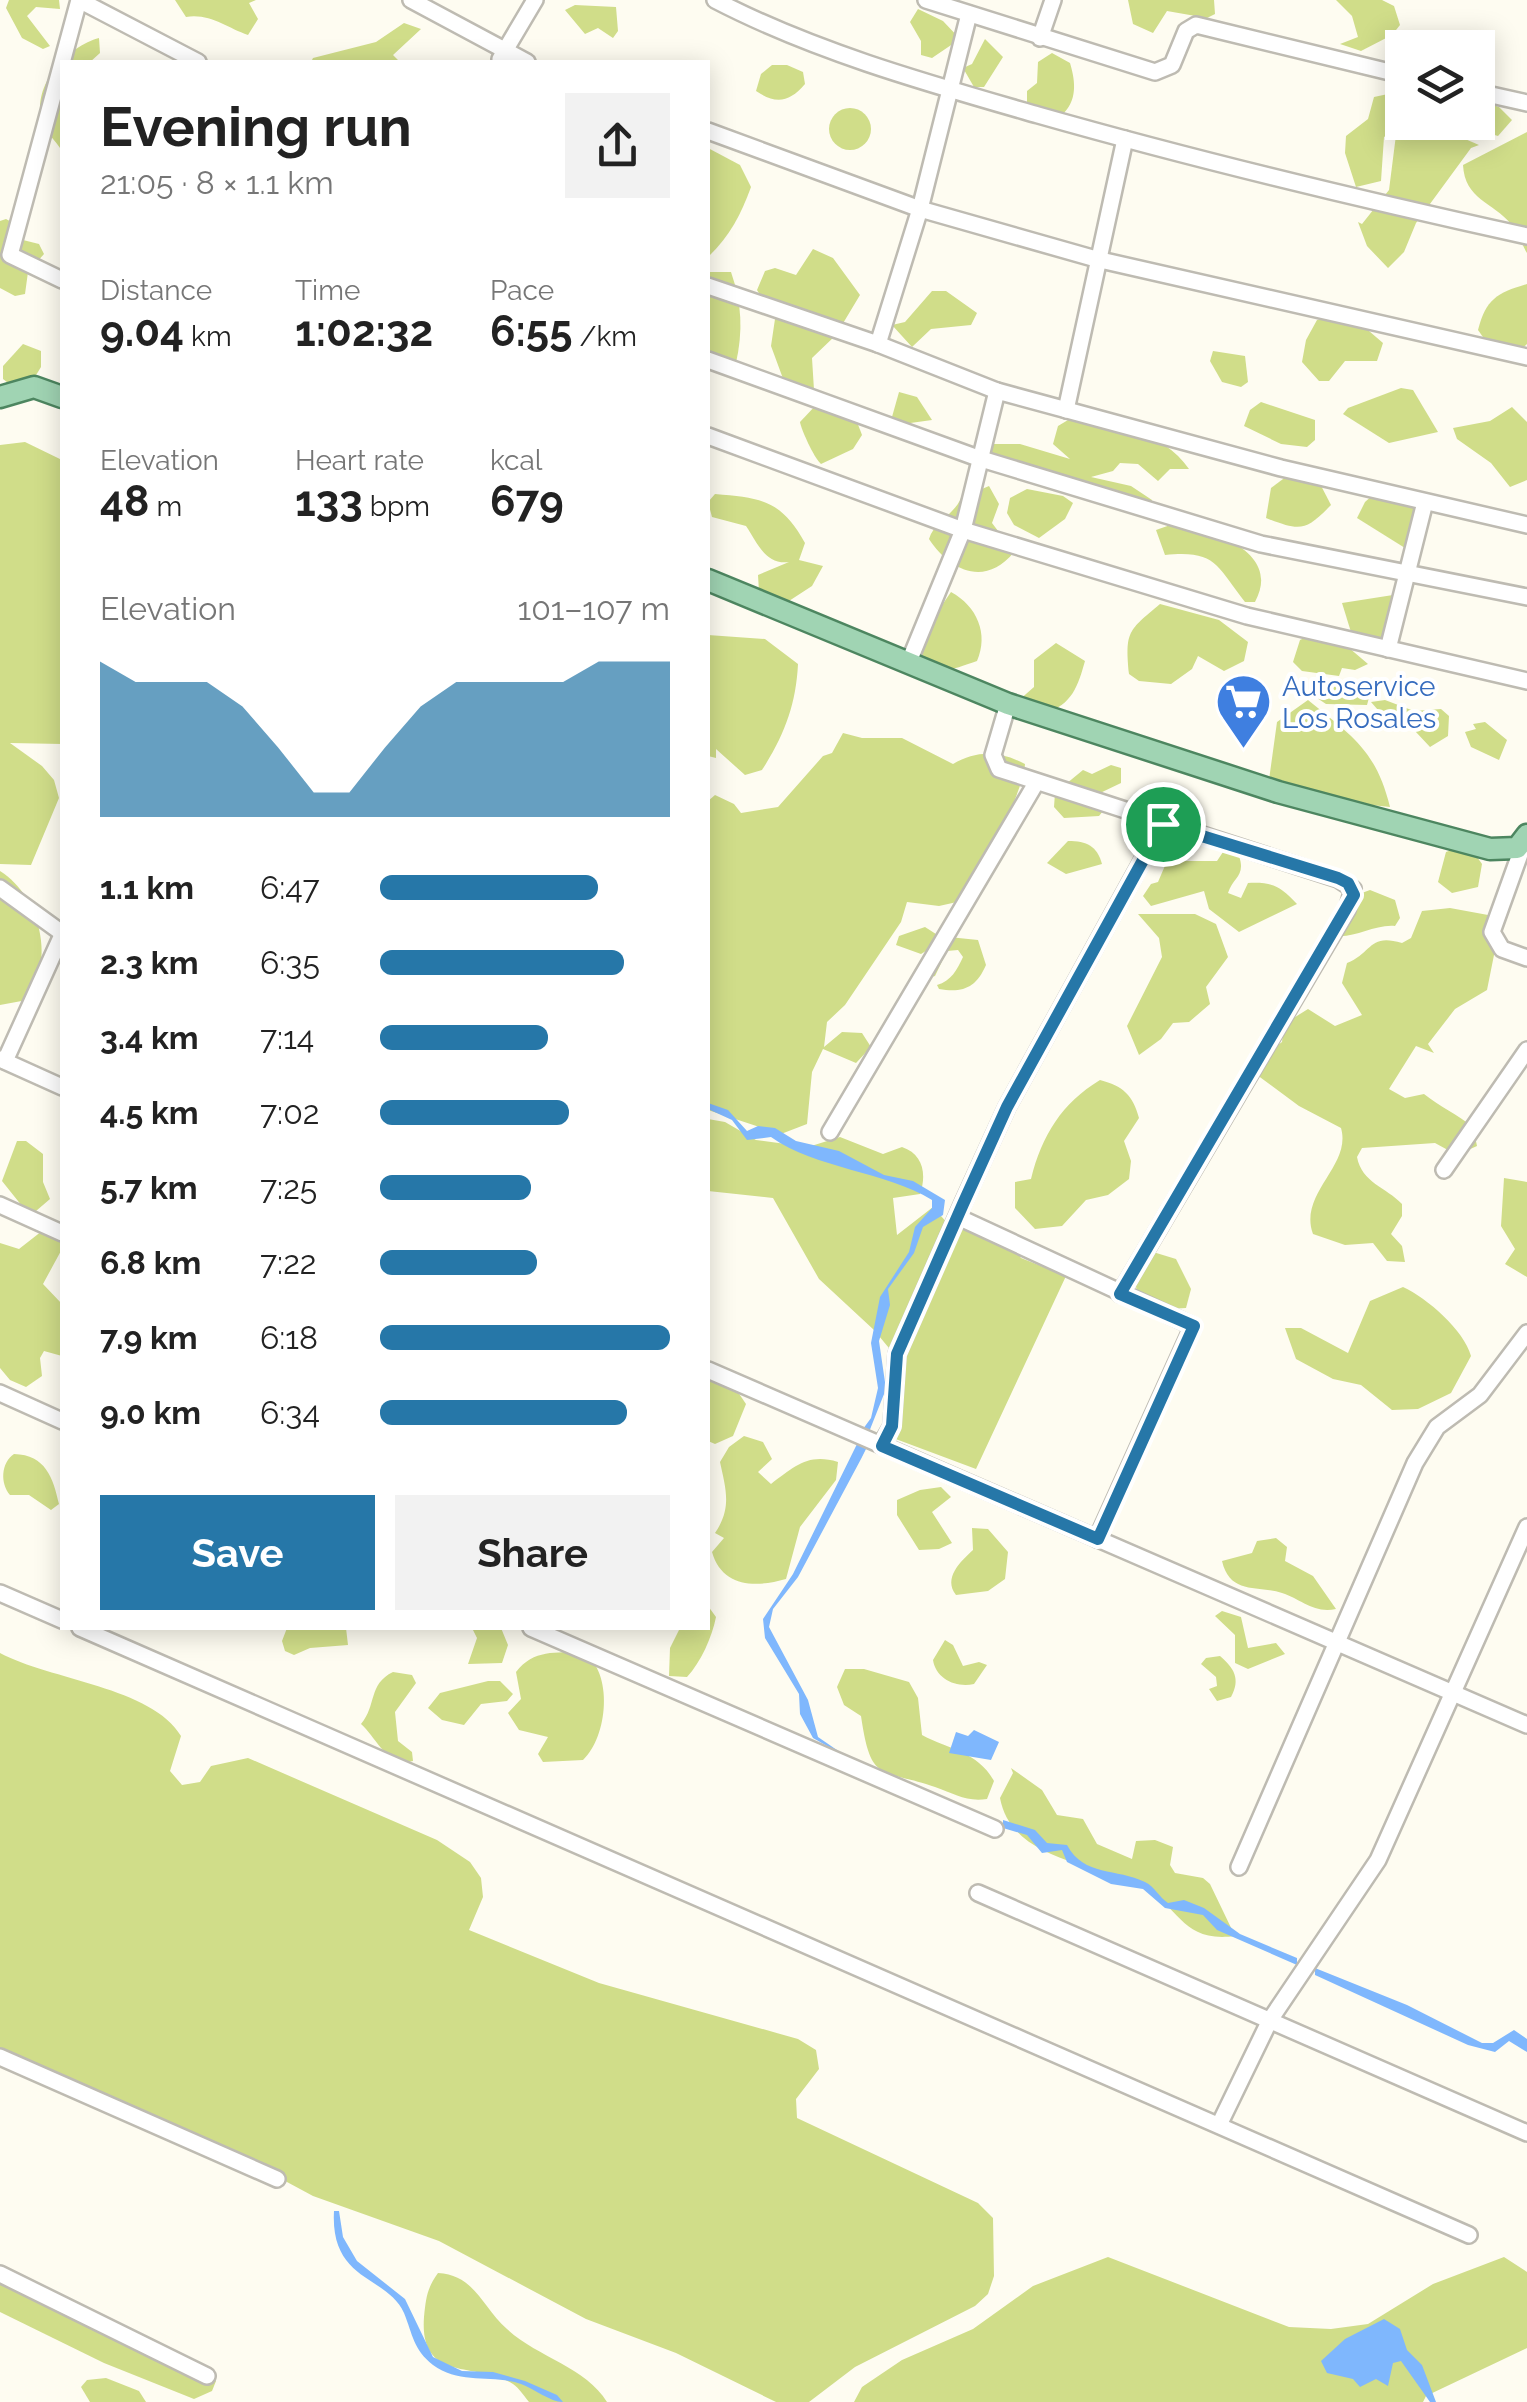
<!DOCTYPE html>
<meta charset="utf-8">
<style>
:root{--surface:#fff;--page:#f2f2f2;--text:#222;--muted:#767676;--accent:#2677a8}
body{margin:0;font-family:Raleway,sans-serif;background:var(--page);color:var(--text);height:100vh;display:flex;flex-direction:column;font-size:38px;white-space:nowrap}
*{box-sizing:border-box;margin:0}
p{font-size:32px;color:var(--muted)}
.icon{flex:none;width:55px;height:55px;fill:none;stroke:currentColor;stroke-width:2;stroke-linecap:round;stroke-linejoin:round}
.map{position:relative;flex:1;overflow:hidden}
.sheet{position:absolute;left:60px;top:60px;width:650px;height:1570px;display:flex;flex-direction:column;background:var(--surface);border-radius:0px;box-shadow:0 5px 25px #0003}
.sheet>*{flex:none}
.fabs{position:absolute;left:1385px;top:30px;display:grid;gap:20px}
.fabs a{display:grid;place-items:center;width:110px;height:110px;border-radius:0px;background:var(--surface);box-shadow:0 5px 25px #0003;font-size:50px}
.pin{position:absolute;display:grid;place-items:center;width:85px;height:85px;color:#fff;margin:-42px;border:5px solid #fff;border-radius:50%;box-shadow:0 2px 10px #0007}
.round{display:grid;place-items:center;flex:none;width:105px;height:105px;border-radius:0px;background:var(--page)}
.overview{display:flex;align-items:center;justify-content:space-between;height:170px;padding:0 40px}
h1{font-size:55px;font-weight:700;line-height:75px}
.stats{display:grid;grid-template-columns:repeat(3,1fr);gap:15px;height:170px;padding:10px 40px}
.stats div{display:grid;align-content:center}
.stats b{font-size:42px;font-weight:700}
.stats small{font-size:28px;font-weight:400}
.stats p{font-size:28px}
.chart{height:280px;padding:20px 40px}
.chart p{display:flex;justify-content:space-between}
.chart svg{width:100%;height:180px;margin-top:10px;fill:var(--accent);opacity:.7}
.action{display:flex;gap:20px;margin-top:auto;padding:20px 40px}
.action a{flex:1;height:115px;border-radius:0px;background:var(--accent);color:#fff;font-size:40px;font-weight:700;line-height:115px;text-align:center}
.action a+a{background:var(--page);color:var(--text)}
ul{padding:0 40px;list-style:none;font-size:32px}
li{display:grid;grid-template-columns:160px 120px 1fr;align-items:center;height:75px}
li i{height:25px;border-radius:12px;background:var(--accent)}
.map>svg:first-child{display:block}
.green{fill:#d0dd89}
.water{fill:#7fb7fd}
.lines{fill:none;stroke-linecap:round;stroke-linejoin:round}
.minor-casing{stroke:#bebbb2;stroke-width:20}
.major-casing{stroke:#4d8660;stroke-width:25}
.minor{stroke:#fff;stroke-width:15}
.major{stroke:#a0d4b3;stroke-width:20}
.route-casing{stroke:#fff;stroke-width:20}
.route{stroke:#2677a8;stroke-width:12}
.labels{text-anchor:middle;stroke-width:8;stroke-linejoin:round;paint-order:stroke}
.shop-label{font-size:28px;fill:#366cbe;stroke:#fff;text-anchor:start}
</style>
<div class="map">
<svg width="1527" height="2402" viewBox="0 0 1527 2402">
<rect width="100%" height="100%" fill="#fefcf1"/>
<!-- green -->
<g class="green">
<path d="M9,0H59L60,9L36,7L27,16L50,46L43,49L22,38L6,8Z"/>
<path d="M175,0H256L249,3L258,19L248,35C227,28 210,13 186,17Z"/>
<path d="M1128,0H1214L1215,14L1207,18L1167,11L1153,33L1133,24Z"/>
<path d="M1336,0H1382L1394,6L1400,25L1392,35L1361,51L1340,44L1358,37L1352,16Z"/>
<path d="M575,5L616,7L618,31L613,38L598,28L585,34L565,10Z"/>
<path d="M918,9L943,21L960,39L932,58L921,55V41L910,22Z"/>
<path d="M404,23L421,29L393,55L400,62H311L313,58L376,42Z"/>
<path d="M99,38L100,53L90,62H62V151C55,139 44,132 41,117C34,82 69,46 99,38Z"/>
<path d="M985,39L1003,57L984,87H974L963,68L972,64Z"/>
<path d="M1052,53L1070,63C1076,83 1077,101 1062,115L1027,105V91L1037,83L1038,62Z"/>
<path d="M772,65H787L803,72L805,84C789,103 775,104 756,91L761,74Z"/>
<path d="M1402,91L1405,123L1384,137L1381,181L1356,187L1345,153L1346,136L1368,119L1374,97Z"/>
<path d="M1478,100L1499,107L1512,120L1498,136L1454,123L1478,122Z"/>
<circle cx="850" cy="129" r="21"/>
<path d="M1416,128L1449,132L1479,145L1471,148L1416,223L1404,252L1388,268L1367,246L1358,222L1362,224L1389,190L1396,135Z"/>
<path d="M1527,132V253C1522,245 1519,233 1512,225C1492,201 1465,200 1463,165Z"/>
<path d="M708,148L740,165L751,187C741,215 729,237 708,257Z"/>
<path d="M6,219L17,225L3,243L23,240L39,244L44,254L28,272L25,294L15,296L0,288V221Z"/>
<path d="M813,249L833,258L860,295L836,335L812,358L814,390L804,400L785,384L771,346L775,319L757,290L765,271L775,268L796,275Z"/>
<path d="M708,272H731C742,304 743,331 736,363L708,368Z"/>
<path d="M1527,284V344L1519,351L1490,347L1478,330C1486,299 1497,293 1527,284Z"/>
<path d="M932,291H946L977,313L971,325L931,329L912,347L892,325L905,322Z"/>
<path d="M1341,314L1355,319L1383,343L1377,361H1345L1329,381H1319L1302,362L1306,340L1317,320Z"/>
<path d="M23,344L41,351V367L33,380L12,386L3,379V366Z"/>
<path d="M1213,351L1245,356L1248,382L1241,387L1222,382L1210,361Z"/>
<path d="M1401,388L1413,390L1438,432L1389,443L1343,414L1348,408Z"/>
<path d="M899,392L917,397L932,420L896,425L892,417Z"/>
<path d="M1261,402L1315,420V440L1307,447L1281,444L1244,426L1250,410Z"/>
<path d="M817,404L854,414L862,435L853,449L821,464C814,458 801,429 800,422Z"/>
<path d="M1512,407L1527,422V480L1510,487L1491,463L1457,439L1453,428L1490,421Z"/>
<path d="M1068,420C1111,422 1163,431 1189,469H1170L1158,481L1138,464L1120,463L1113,471L1091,477L1131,486L1152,500L1149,510C1092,496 1028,493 987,450L993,444H1020L1070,459L1053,444L1058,426Z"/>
<path d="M25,442L62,460V744L10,743L42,766L54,780L59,798L31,865L0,864V445Z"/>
<path d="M1299,467L1316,476L1331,505C1305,532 1300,531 1266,518L1271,488Z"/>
<path d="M989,486L999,504L992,523L1014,552C985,588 949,570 929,539C934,522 954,515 961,498Z"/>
<path d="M1383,486L1398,489L1420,515L1425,533L1405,548L1357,518L1365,502Z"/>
<path d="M1027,489L1063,496L1073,503L1065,519L1039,538L1014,525L1007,513L1010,498Z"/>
<path d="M715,494C762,498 781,500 805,543L799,560L823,566L812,586L772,612L759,592L758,575L789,562C765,565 757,542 746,526L712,517L708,502Z"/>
<path d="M1176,523C1214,531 1282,552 1255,602H1245C1216,565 1216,550 1165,555L1156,530Z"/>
<path d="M951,592C977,606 989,634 977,661C950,670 937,678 917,654L927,627Z"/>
<path d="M1393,595L1404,616L1389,638L1379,643L1351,632L1342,603Z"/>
<path d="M1160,604L1219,620L1248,642L1244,661L1224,671L1198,656L1192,669L1171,684L1139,681L1129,674C1125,631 1128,631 1160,604Z"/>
<path d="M708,635L765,639L798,664C796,705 784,736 762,770L745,775L716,749V758L708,756Z"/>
<path d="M1308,636L1348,647L1368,664L1355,670L1342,668L1339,676L1302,671L1293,662L1300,640Z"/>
<path d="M1056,643L1085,661C1078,686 1072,705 1045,713L1018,701L1034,687V660Z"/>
<path d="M1349,683L1370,694L1367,705L1326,704L1317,698L1326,684Z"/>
<path d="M1308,700C1352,736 1376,750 1390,807L1324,800L1269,780L1277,722Z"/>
<path d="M1385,700L1414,711L1441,709L1449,716L1448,736L1430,747L1401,716L1378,710L1371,702Z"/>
<path d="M1485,722L1507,740L1499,760L1471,747L1465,732L1476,729L1473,724Z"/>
<path d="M843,733L862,738H902L953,764C977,750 1000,751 1025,764C1023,796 978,876 957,902L939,906L907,902L901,922L845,1005L827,1022L824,1047L842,1032L862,1033L871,1047L856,1063L823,1049L812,1072L807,1124L781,1134L708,1110V801L715,795L734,804L741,813L778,807L823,756L832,753Z"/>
<path d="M1111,765L1121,768V783L1098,794L1103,811L1099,816L1064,818L1054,807L1055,793L1083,770L1092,774Z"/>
<path d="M1068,841C1087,841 1097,846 1102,864L1066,874L1047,863Z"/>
<path d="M1468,844L1482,864L1478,887L1452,893L1438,882L1446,852Z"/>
<path d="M1225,849L1239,856C1246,876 1233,877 1228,893L1241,898L1248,883C1273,882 1280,886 1297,904L1239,932L1209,909L1204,891L1151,906L1143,896L1151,884L1158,882L1167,861H1217Z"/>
<path d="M0,871C41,897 55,961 27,1000L0,1005Z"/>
<path d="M1370,890L1395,900L1400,918L1395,926C1373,924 1351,941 1331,935L1351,897Z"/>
<path d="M1450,908L1488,915L1500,925L1487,990L1455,1009L1428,1044L1434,1053L1416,1046L1389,1089L1405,1098L1424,1094C1440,1107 1457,1114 1473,1127L1477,1146L1457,1155L1435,1143L1362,1148L1357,1157C1362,1183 1386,1187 1402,1204V1216L1391,1234L1402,1246L1405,1262L1387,1261L1373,1243L1345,1245L1313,1234C1298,1193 1352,1166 1341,1128L1299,1106L1253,1072L1262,1057L1282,1042L1284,1024L1308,1009L1335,1026L1362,1015L1342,983L1347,963C1373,953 1368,933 1402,943L1411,938L1422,911Z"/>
<path d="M1138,914H1195L1216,924L1228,957L1206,987L1210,1004L1189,1022L1173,1023L1161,1039L1139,1055L1127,1026L1162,957L1159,938Z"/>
<path d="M925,927L939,936L978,940L986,965C976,988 963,993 939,989L937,985C951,981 957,970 963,957L958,950L947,951L935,976L928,978L934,946L921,954L896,945L899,936Z"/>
<path d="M1100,1080C1123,1086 1133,1095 1139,1118L1124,1141L1131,1161L1129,1179L1108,1195L1086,1200L1062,1226L1035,1229L1015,1208V1182L1031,1179C1042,1135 1062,1103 1100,1080Z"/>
<path d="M708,1119L725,1122L756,1140L808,1147L840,1137L883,1154L902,1147C923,1154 927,1174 920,1194L893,1198L897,1235L933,1207L949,1225L947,1241L925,1269L934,1271L969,1217L1012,1244L1021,1258L1066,1276L976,1469L893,1438L901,1418L903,1365L874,1330L819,1279L773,1198L708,1191Z"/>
<path d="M17,1141H26L43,1154V1182L50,1199L36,1211H26L2,1181Z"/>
<path d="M1504,1178L1527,1182V1277L1505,1264L1515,1249L1501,1226Z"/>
<path d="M42,1231L62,1232V1249L43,1284L62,1304V1356L44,1351L40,1358L42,1376L26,1387L10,1380L0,1368V1243L19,1249Z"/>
<path d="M1153,1252L1176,1259L1191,1289L1186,1308L1168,1309L1137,1293L1134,1273Z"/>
<path d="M1403,1287C1427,1298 1464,1330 1471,1356L1451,1393L1418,1409L1392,1410L1361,1385L1333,1379L1296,1359L1285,1328H1301L1348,1353L1370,1301Z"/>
<path d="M708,1359L725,1373L746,1404L733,1436L715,1444L708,1441Z"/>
<path d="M744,1436L763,1442L772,1459L758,1472L771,1484C795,1466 808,1453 838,1462L836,1480L800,1527L786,1579C755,1588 722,1587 712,1552L724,1538L715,1533C732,1508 726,1490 720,1462L729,1447Z"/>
<path d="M14,1454C46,1455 53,1478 59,1504L51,1510L29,1495H10C0,1483 1,1463 14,1454Z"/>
<path d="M941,1487L951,1497L932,1512L952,1543L939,1549L919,1550L897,1515V1500L920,1490Z"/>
<path d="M972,1528L988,1529L1008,1552L1005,1579L988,1591L956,1595C943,1578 960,1562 973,1550Z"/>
<path d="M1276,1538L1287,1547L1285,1561L1313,1576L1336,1609C1314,1614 1301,1599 1282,1593C1257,1585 1230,1595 1222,1561L1252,1553L1257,1541Z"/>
<path d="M708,1606L716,1617C712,1637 701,1662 687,1677L669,1676L670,1648L680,1628H708Z"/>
<path d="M1222,1611L1241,1617L1248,1648L1276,1643L1285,1654L1248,1669L1235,1663V1635L1215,1616Z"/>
<path d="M287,1628H346L348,1645L310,1648L294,1655L285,1651L282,1641Z"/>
<path d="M472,1628H501L508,1645L502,1663L468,1664L477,1638Z"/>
<path d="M945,1640L953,1645L963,1666L979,1662L987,1665L974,1684C956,1688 936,1679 933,1660Z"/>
<path d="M583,1652C614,1672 608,1737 583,1760L543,1762L538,1754L548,1737L519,1730L508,1713L521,1699L516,1672C534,1649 555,1653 583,1652Z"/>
<path d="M0,1653C50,1680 152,1687 181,1736L170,1771L182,1785L200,1782L211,1766L248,1758L437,1840L470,1862L481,1878L483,1897L469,1930L599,1983L798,2039L816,2050L819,2069L796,2099L797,2118L978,2203L993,2218L994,2276L988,2294L975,2306L855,2367L809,2402H776L676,2353L586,2319L439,2241L313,2196L196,2133L115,2098L80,2092L0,2054Z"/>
<path d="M1220,1656C1234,1668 1241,1679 1231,1697L1217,1701L1209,1689L1217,1686L1216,1677L1201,1664L1206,1658Z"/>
<path d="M845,1669H864L909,1682L918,1698L922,1735C950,1750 978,1752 994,1781L987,1799C966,1802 955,1794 935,1787C880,1768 871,1784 861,1716L844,1705L837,1687Z"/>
<path d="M393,1672L412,1675L416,1683L395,1712L398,1741L412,1752L413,1761C387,1768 377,1738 361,1724C377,1705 368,1684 393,1672Z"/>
<path d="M488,1681H500L513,1694L507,1701L481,1704L464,1725L442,1720L428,1708L440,1693Z"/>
<path d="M1011,1768L1042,1790L1057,1815L1083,1819L1097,1844L1132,1859L1136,1841L1155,1840L1173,1847L1170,1865L1175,1873L1203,1878L1210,1884L1235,1936C1182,1943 1181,1908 1144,1888C1096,1862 1012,1862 1000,1798L1013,1773Z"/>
<path d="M1108,2257L1289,2327L1331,2329L1368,2324L1433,2284L1504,2257L1527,2272V2348L1426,2396L1423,2402H854L862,2387L902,2360L973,2329L1033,2286Z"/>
<path d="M438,2273C475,2275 482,2307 507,2329C537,2357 586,2367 607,2402H529C525,2397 519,2388 513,2384C477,2361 419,2384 424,2317C426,2298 427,2288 438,2273Z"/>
<path d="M0,2276L200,2369L216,2381L212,2391L194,2399L104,2363L0,2312Z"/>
<path d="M106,2378L139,2391L146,2402H90L81,2387L87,2380Z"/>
</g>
<!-- water -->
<g class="water">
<path d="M708,1103L728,1110L747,1131L758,1126L775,1128L796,1141L839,1151L884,1175L913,1181L945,1200L943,1215L923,1227L914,1253L888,1289L890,1305L879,1341L886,1389L869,1432L863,1429L871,1418L878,1388L871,1343L880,1297L909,1252L915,1227L932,1208V1200C885,1171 816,1169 771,1137L747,1140L732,1120L708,1109Z"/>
<path d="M857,1444L866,1449L861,1459L798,1577L773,1609L769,1627L808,1700L818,1737L850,1759L813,1738L800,1714L799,1694L765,1638L763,1619L793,1574Z"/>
<path d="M974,1730L999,1742L991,1760L949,1753L956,1732L968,1736Z"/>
<path d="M1003,1820L1035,1830L1047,1843L1067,1845C1084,1877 1117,1868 1145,1882C1155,1887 1159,1897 1168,1903L1184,1900L1204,1908L1240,1934L1297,1958V1965L1217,1930L1203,1915L1165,1908L1143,1889L1111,1884L1067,1862L1062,1850L1042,1853L1027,1835L1003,1828Z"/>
<path d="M1315,1968L1407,2005L1482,2043H1493L1514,2030L1527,2039V2052L1509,2041L1495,2052L1468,2045L1315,1975Z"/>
<path d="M334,2211H339L343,2237L357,2261L405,2299L433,2357L462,2371L493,2372L525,2381L557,2395L563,2402C550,2402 535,2389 521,2384C492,2374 460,2385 433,2365C413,2349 413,2335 404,2313C387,2275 330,2282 334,2211Z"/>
<path d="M1384,2319L1400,2329L1407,2350L1422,2365L1436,2402H1430L1401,2361L1393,2363L1388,2386L1376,2379L1360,2387L1353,2379L1327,2373L1321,2361L1345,2339Z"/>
</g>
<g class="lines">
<defs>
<g id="minor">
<path d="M79,0L198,62"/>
<path d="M411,0L527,62"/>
<path d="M715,0C815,52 930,84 1038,115C1200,161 1363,200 1527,236"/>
<path d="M926,0L1155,72L1172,65L1186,31L1196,25L1402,75"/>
<path d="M1040,38L1053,0"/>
<path d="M500,59L535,0"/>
<path d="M1478,92L1527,103"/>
<path d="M708,131L920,209L1096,259L1527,357"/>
<path d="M62,280L10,255L79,0"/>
<path d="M708,286L878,344L997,391L1281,468L1527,525"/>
<path d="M878,344L920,209L969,14"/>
<path d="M708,360L978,458L1261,544L1527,597"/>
<path d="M1066,410L1125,139"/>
<path d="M708,436L963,530L1247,616L1527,681"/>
<path d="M1388,649L1425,502"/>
<path d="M908,664L963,530L997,391"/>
<path d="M1008,704L993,755L999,769L1338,879L1353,889L1347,910L1120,1294"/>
<path d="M1524,843L1492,932L1502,949L1527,958"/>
<path d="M0,888L62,933"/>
<path d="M0,1059L62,1087"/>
<path d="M5,1061L62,935"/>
<path d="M830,1132L1036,783"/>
<path d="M1444,1170L1527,1050"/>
<path d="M0,1205L62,1233"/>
<path d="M958,1217L1193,1326L1097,1539"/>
<path d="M708,1370L1527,1725"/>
<path d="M0,1393L62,1421"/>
<path d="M881,1445L892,1426L897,1354L963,1203L1007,1107L1163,823"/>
<path d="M0,1593L62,1620"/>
<path d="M80,1628L1469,2235"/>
<path d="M531,1628L995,1829"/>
<path d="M1239,1867L1415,1463L1437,1427L1480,1395L1527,1333"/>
<path d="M978,1893L1527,2133"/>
<path d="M0,2057L277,2179"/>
<path d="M1220,2123L1270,2020L1378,1860L1527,1527"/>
<path d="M0,2274L207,2376"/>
</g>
<g id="major">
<path d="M0,397L34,387L62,397"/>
<path d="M708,580L1008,704L1278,792L1490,849L1517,848L1527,835"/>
</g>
</defs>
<!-- minor casing -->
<use href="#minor" class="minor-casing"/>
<!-- major casing -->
<use href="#major" class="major-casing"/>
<!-- minor -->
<use href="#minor" class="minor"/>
<!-- major -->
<use href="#major" class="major"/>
</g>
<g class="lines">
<defs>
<path id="route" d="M1163,824L1338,878L1348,883L1354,895L1120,1294L1194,1326L1098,1539L882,1446L892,1426L897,1354L963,1204L1007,1107Z"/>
</defs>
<!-- route casing -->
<use href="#route" class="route-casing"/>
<!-- route -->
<use href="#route" class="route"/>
</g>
<!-- icons -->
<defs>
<symbol id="supermarket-pin" viewBox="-11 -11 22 30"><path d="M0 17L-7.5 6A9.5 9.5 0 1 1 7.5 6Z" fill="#3f7fe0" stroke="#fff"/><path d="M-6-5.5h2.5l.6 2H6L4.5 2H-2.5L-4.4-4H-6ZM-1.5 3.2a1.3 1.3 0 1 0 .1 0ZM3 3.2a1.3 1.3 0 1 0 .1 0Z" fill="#fff"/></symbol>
</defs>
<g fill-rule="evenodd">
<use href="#supermarket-pin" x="1212" y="670" width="63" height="86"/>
</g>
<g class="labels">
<!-- shop labels -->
<g class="shop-label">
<text x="1282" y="696">Autoservice<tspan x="1282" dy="32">Los Rosales</tspan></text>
</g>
</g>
</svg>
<div class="fabs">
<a><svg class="icon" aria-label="layers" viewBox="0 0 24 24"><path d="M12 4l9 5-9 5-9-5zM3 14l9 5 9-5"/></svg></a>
</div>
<div class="pin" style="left:1163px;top:824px;background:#1e9e55"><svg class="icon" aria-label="arrive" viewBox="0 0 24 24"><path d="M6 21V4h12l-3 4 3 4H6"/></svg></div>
<section class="sheet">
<div class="overview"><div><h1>Evening run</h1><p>21:05 · 8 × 1.1 km</p></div><a class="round"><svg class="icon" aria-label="share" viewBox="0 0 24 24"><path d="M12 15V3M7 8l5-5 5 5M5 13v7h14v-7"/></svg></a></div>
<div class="stats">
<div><p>Distance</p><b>9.04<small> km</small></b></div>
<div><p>Time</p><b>1:02:32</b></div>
<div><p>Pace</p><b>6:55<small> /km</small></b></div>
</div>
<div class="stats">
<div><p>Elevation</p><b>48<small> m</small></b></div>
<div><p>Heart rate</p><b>133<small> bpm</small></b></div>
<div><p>kcal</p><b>679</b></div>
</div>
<div class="chart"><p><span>Elevation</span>101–107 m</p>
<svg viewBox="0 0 160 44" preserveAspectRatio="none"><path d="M0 44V6L10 11L20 11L30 11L40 17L50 27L60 38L70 38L80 27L90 17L100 11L110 11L120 11L130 11L140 6L150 6L160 6V44z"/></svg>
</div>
<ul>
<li><b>1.1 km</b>6:47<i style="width:75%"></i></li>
<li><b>2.3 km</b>6:35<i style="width:84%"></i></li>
<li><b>3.4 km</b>7:14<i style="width:58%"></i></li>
<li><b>4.5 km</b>7:02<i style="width:65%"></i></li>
<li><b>5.7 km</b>7:25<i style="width:52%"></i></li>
<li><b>6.8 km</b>7:22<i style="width:54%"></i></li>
<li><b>7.9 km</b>6:18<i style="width:100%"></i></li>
<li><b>9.0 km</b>6:34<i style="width:85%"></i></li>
</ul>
<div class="action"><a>Save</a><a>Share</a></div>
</section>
</div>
